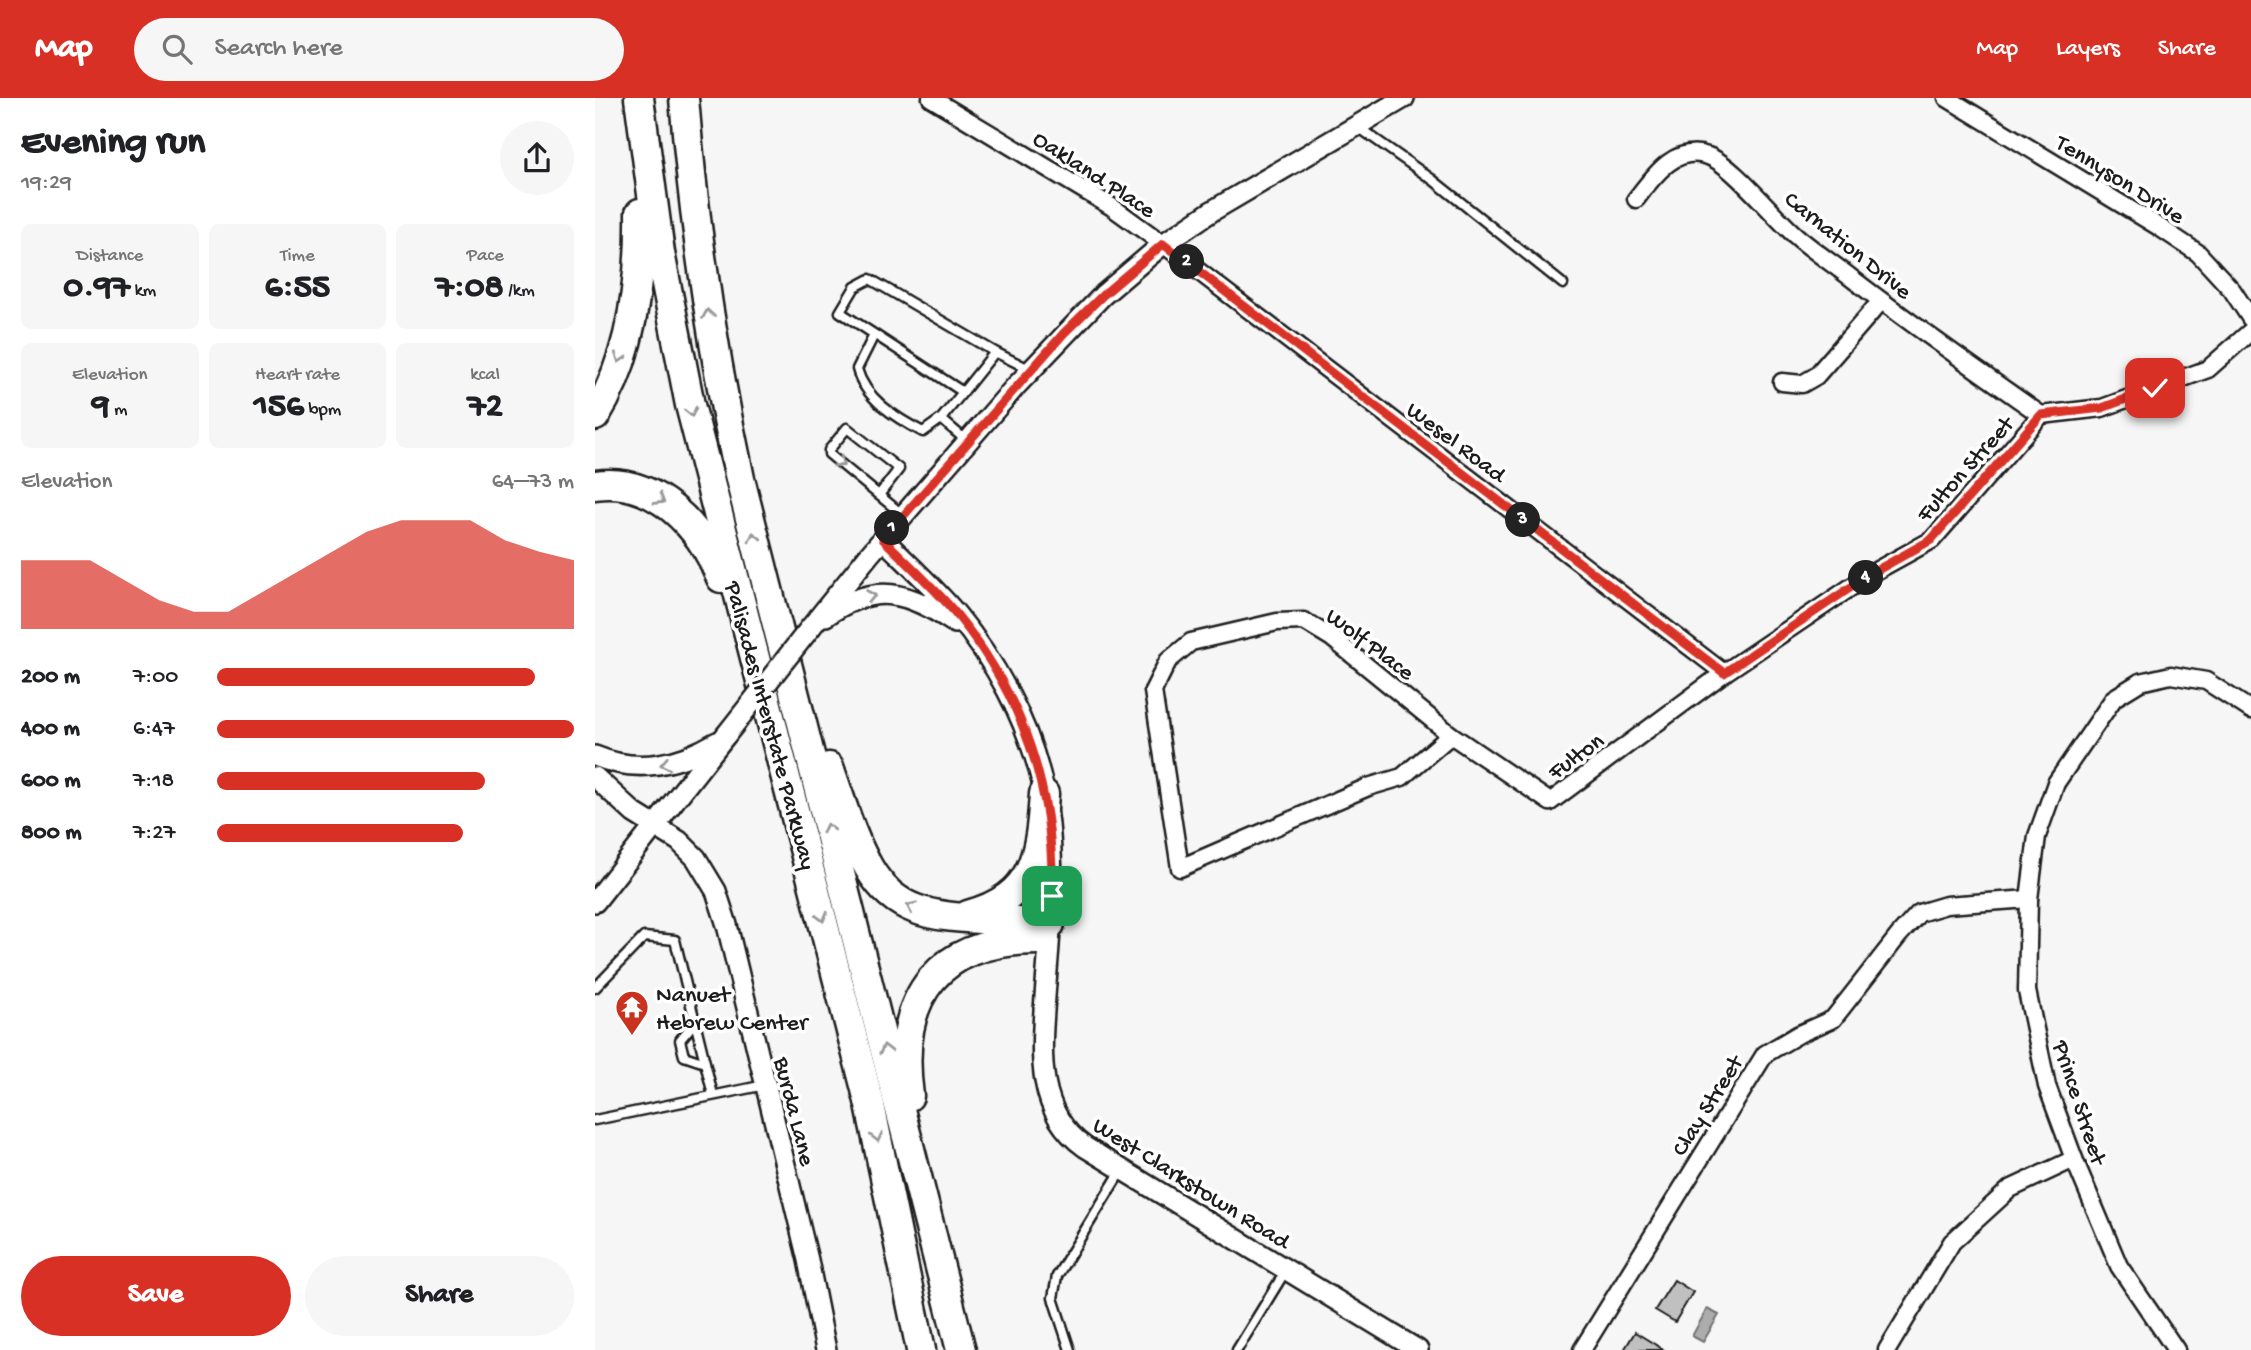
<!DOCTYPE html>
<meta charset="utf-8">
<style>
:root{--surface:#fff;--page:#f6f6f6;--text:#202124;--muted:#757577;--accent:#d93025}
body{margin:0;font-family:"Gochi Hand",sans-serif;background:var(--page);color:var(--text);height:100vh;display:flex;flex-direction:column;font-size:26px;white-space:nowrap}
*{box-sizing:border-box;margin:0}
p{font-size:23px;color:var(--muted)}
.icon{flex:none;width:38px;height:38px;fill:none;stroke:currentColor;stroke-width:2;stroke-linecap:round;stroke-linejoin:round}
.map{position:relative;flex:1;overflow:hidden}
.panel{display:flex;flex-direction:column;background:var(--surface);width:595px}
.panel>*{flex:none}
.pin{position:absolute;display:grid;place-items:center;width:60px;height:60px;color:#fff;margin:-30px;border-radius:14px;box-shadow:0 4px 10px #0006}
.km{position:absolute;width:35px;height:35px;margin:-18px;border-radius:50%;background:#222;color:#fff;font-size:19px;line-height:35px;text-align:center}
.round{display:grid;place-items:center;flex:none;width:74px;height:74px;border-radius:37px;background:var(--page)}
.headline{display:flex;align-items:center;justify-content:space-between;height:119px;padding:0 21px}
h1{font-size:38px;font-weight:800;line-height:52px}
.metrics{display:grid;grid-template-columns:repeat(3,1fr);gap:10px;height:119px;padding:7px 21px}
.metrics div{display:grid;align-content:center;border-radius:10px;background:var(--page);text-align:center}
.metrics b{font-size:35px;font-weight:800}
.metrics small{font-size:19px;font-weight:400}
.metrics p{font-size:19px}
.chart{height:196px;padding:14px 21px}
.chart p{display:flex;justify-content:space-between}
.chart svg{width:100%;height:126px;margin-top:7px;fill:var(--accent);opacity:.7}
.button{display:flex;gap:14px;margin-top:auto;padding:14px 21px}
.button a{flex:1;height:80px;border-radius:42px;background:var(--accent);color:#fff;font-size:28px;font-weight:800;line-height:80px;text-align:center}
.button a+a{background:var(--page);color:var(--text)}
ul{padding:0 21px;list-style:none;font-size:23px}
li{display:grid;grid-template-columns:112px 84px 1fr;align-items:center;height:52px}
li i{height:18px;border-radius:9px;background:var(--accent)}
header{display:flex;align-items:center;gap:42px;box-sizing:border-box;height:98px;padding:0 35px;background:var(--accent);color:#fff}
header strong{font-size:33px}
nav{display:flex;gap:38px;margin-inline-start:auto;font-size:24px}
.search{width:490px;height:63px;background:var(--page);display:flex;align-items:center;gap:18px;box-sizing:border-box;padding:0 24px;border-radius:38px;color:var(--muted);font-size:26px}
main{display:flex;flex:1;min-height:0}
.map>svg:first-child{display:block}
.water{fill:#acacac;stroke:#727272;stroke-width:2}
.building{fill:#c0c0c0;stroke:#1c1c1c;stroke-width:2}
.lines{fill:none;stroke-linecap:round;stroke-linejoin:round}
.service-casing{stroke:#1c1c1c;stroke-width:13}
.minor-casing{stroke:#1c1c1c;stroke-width:21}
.tertiary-casing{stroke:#1c1c1c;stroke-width:24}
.motorway-casing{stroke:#1c1c1c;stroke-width:33}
.service{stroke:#fff;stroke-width:8}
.minor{stroke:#fff;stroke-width:16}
.tertiary{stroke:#fff;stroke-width:19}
.motorway{stroke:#fff;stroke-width:28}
.tertiary-bridge-casing{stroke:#1c1c1c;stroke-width:24;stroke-linecap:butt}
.tertiary-bridge{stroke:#fff;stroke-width:19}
.oneway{stroke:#999}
.route-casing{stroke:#fff;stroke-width:14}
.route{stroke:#d93025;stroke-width:9}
.labels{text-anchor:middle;stroke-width:7;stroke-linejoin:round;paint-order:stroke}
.street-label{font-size:24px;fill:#1c1c1c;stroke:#fff}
.poi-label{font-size:24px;fill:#1c1c1c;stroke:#fff;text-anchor:start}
</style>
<header>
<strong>Map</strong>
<div class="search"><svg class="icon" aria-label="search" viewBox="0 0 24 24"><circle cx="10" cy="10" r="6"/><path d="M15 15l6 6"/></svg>Search here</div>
<nav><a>Map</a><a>Layers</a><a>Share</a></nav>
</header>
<main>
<section class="panel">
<div class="headline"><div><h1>Evening run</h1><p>19:29</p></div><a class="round"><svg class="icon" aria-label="share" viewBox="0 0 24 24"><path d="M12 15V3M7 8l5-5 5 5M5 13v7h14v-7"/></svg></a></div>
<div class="metrics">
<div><p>Distance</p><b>0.97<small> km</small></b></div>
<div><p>Time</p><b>6:55</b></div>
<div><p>Pace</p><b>7:08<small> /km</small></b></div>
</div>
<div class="metrics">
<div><p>Elevation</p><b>9<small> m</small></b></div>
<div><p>Heart rate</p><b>156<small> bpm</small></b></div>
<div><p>kcal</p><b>72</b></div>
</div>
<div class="chart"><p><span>Elevation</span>64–73 m</p>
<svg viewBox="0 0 160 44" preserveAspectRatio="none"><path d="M0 44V20L10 20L20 20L30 27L40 34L50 38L60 38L70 31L80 24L90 17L100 10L110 6L120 6L130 6L140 13L150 17L160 20V44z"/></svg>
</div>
<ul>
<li><b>200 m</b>7:00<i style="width:89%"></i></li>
<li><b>400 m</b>6:47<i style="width:100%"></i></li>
<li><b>600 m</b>7:18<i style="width:75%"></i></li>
<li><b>800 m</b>7:27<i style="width:69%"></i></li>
</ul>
<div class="button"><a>Save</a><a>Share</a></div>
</section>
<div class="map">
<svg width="1656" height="1252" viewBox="0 0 1656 1252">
<rect width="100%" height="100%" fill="#f6f6f6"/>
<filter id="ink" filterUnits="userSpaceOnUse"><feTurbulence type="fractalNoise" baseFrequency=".0143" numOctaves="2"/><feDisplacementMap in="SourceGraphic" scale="14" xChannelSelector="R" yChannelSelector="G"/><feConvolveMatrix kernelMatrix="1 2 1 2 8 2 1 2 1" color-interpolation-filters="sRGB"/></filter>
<g filter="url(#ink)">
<!-- water -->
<path class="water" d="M1112,1211L1124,1217L1108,1244L1097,1238Z"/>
<!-- building -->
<g class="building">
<path d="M1079,1182L1098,1194L1080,1224L1060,1212Z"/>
<path d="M1040,1234L1069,1252H1029Z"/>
</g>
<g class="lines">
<defs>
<g id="service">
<path d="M763,29L838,82L968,186"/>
<path d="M279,237L262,271C270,301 301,320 328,334L346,321L368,294"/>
<path d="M400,254L368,294L245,214L260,189L275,181L400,254L436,272"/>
<path d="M346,321L373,344"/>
<path d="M284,397L304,371L252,330L234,352V356L308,417"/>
<path d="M0,890L49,839L80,842L118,997"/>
<path d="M100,924L85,942L89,958L110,965"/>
<path d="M0,1022L170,987"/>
<path d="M475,1252L458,1200L462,1178L526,1073"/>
<path d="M642,1252L691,1172"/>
</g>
<g id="minor">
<path d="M336,0L517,109L568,146L1129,575"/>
<path d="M1352,0L1564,129L1603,155L1637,192L1656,221"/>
<path d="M1041,101C1058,79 1080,46 1113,58C1137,66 1178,118 1200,137C1217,152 1237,165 1255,179C1317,227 1382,272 1446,317"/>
<path d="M1187,284L1207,286L1221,278L1286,203"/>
<path d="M709,523L737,540L856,637L807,679L773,689L585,770L558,593L573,563L596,544L682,524Z"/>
<path d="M856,637L955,704L1129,575L1277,475L1337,442L1446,317L1507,310L1613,271L1656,233"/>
<path d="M987,1252L1170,956L1204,936L1238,921L1304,837L1324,815L1351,807L1434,801"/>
<path d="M1292,1252L1357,1144L1415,1091L1479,1061"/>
<path d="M1581,1252L1524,1168L1479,1061L1452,988L1432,893L1434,801L1442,738L1461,685L1519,600L1545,584L1576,577L1611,583L1656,612"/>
</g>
<g id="tertiary">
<path d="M288,441C313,466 340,490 362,517C400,563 430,619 445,676C457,721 458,768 456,814C455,842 452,870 450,899C446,953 440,1014 490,1049L823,1252"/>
<path d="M231,518C281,483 313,494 360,525"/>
<path d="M216,529L274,457L420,289L508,197L568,146L617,113L809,0"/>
<path d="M0,658C43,676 83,667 122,644"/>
<path d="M0,679L39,715L84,743L101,760L121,793L132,827L213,1162L231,1252"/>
<path d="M0,804L131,637"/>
</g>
<g id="motorway">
<path d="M44,0L65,155L95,307L275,1007L326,1252"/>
<path d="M89,0C99,128 118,255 145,381L366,1252"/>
<path d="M0,318C37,259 46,184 45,115"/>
<path d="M0,387C60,378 106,429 126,480"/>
<path d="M234,669C246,702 256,739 274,770C300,815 337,818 385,821C409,823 432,825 455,826"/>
<path d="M373,817C440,799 445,757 449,696"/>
<path d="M314,998C300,895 345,840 449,842"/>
</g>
</defs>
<!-- service casing -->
<use href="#service" class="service-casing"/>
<!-- minor casing -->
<use href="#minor" class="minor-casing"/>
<!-- tertiary casing -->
<use href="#tertiary" class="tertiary-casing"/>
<!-- motorway casing -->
<use href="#motorway" class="motorway-casing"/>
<!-- service -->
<use href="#service" class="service"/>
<!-- minor -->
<use href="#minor" class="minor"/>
<!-- tertiary -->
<use href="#tertiary" class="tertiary"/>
<!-- motorway -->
<use href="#motorway" class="motorway"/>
<defs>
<path id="tertiary-bridge" d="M131,637L216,529"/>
</defs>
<!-- tertiary-bridge casing -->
<use href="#tertiary-bridge" class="tertiary-bridge-casing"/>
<!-- tertiary-bridge -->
<use href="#tertiary-bridge" class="tertiary-bridge"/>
</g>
<!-- one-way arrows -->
<defs><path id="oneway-chevron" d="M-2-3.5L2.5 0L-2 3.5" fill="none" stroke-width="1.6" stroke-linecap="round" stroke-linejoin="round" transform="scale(1.75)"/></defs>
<g class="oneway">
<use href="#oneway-chevron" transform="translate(113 216) rotate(-99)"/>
<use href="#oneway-chevron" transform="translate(25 260) rotate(108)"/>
<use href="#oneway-chevron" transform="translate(96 314) rotate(77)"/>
<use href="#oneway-chevron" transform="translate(245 365) rotate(39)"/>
<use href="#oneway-chevron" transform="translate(65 402) rotate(31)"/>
<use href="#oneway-chevron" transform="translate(159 439) rotate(-104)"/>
<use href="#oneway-chevron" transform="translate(276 498) rotate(-9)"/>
<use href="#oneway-chevron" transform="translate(70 666) rotate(169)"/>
<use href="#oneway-chevron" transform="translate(233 730) rotate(-104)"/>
<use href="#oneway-chevron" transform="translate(316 809) rotate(-155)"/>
<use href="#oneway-chevron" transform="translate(227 819) rotate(75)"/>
<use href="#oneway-chevron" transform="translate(290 951) rotate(-104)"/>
<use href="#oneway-chevron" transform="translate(282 1039) rotate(77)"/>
</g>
</g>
<g class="lines" filter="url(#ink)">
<defs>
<path id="route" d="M457,798C460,694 428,598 362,517C340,490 313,466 288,441L469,235L508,197L568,146L1129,575L1277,475L1336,442L1446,317L1507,310L1560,290"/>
</defs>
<!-- route casing -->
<use href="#route" class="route-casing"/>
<!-- route -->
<use href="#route" class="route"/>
</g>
<!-- icons -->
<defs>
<symbol id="temple-pin" viewBox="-11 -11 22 30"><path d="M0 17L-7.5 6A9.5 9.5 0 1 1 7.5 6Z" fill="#c8321e" stroke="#fff"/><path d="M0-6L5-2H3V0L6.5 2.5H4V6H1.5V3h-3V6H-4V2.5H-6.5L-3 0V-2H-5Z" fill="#fff"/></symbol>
</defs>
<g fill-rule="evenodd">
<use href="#temple-pin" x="18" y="890" width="38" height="52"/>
</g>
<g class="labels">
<!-- street labels -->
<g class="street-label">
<text transform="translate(500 75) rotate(33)" y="8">Oakland Place</text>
<text transform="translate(1526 80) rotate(32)" y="8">Tennyson Drive</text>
<text transform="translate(1254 146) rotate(39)" y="8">Carnation Drive</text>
<text transform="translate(862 343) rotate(37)" y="8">Wesel Road</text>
<text transform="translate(1369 370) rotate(-48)" y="8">Fulton Street</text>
<text transform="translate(776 545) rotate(37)" y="8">Wolf Place</text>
<text transform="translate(177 627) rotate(75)" y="8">Palisades Interstate Parkway</text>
<text transform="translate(980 657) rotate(-36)" y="8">Fulton</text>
<text transform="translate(1486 1004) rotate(72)" y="8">Prince Street</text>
<text transform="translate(1111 1007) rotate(-58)" y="8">Clay Street</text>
<text transform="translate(201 1013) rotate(76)" y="8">Burda Lane</text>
<text transform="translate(597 1084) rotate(32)" y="8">West Clarkstown Road</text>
</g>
<!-- poi labels -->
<g class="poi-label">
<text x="61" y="903">Nanuet<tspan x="61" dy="28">Hebrew Center</tspan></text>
</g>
</g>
</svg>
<div class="pin" style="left:457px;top:798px;background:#1e9e55"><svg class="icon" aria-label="arrive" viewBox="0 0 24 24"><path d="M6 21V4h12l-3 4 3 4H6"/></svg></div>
<div class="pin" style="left:1560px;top:290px;background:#d93025"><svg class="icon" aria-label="check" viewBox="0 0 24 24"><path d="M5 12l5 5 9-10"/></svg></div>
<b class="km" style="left:297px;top:430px">1</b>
<b class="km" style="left:592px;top:164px">2</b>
<b class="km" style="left:928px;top:422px">3</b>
<b class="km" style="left:1271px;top:480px">4</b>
</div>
</main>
